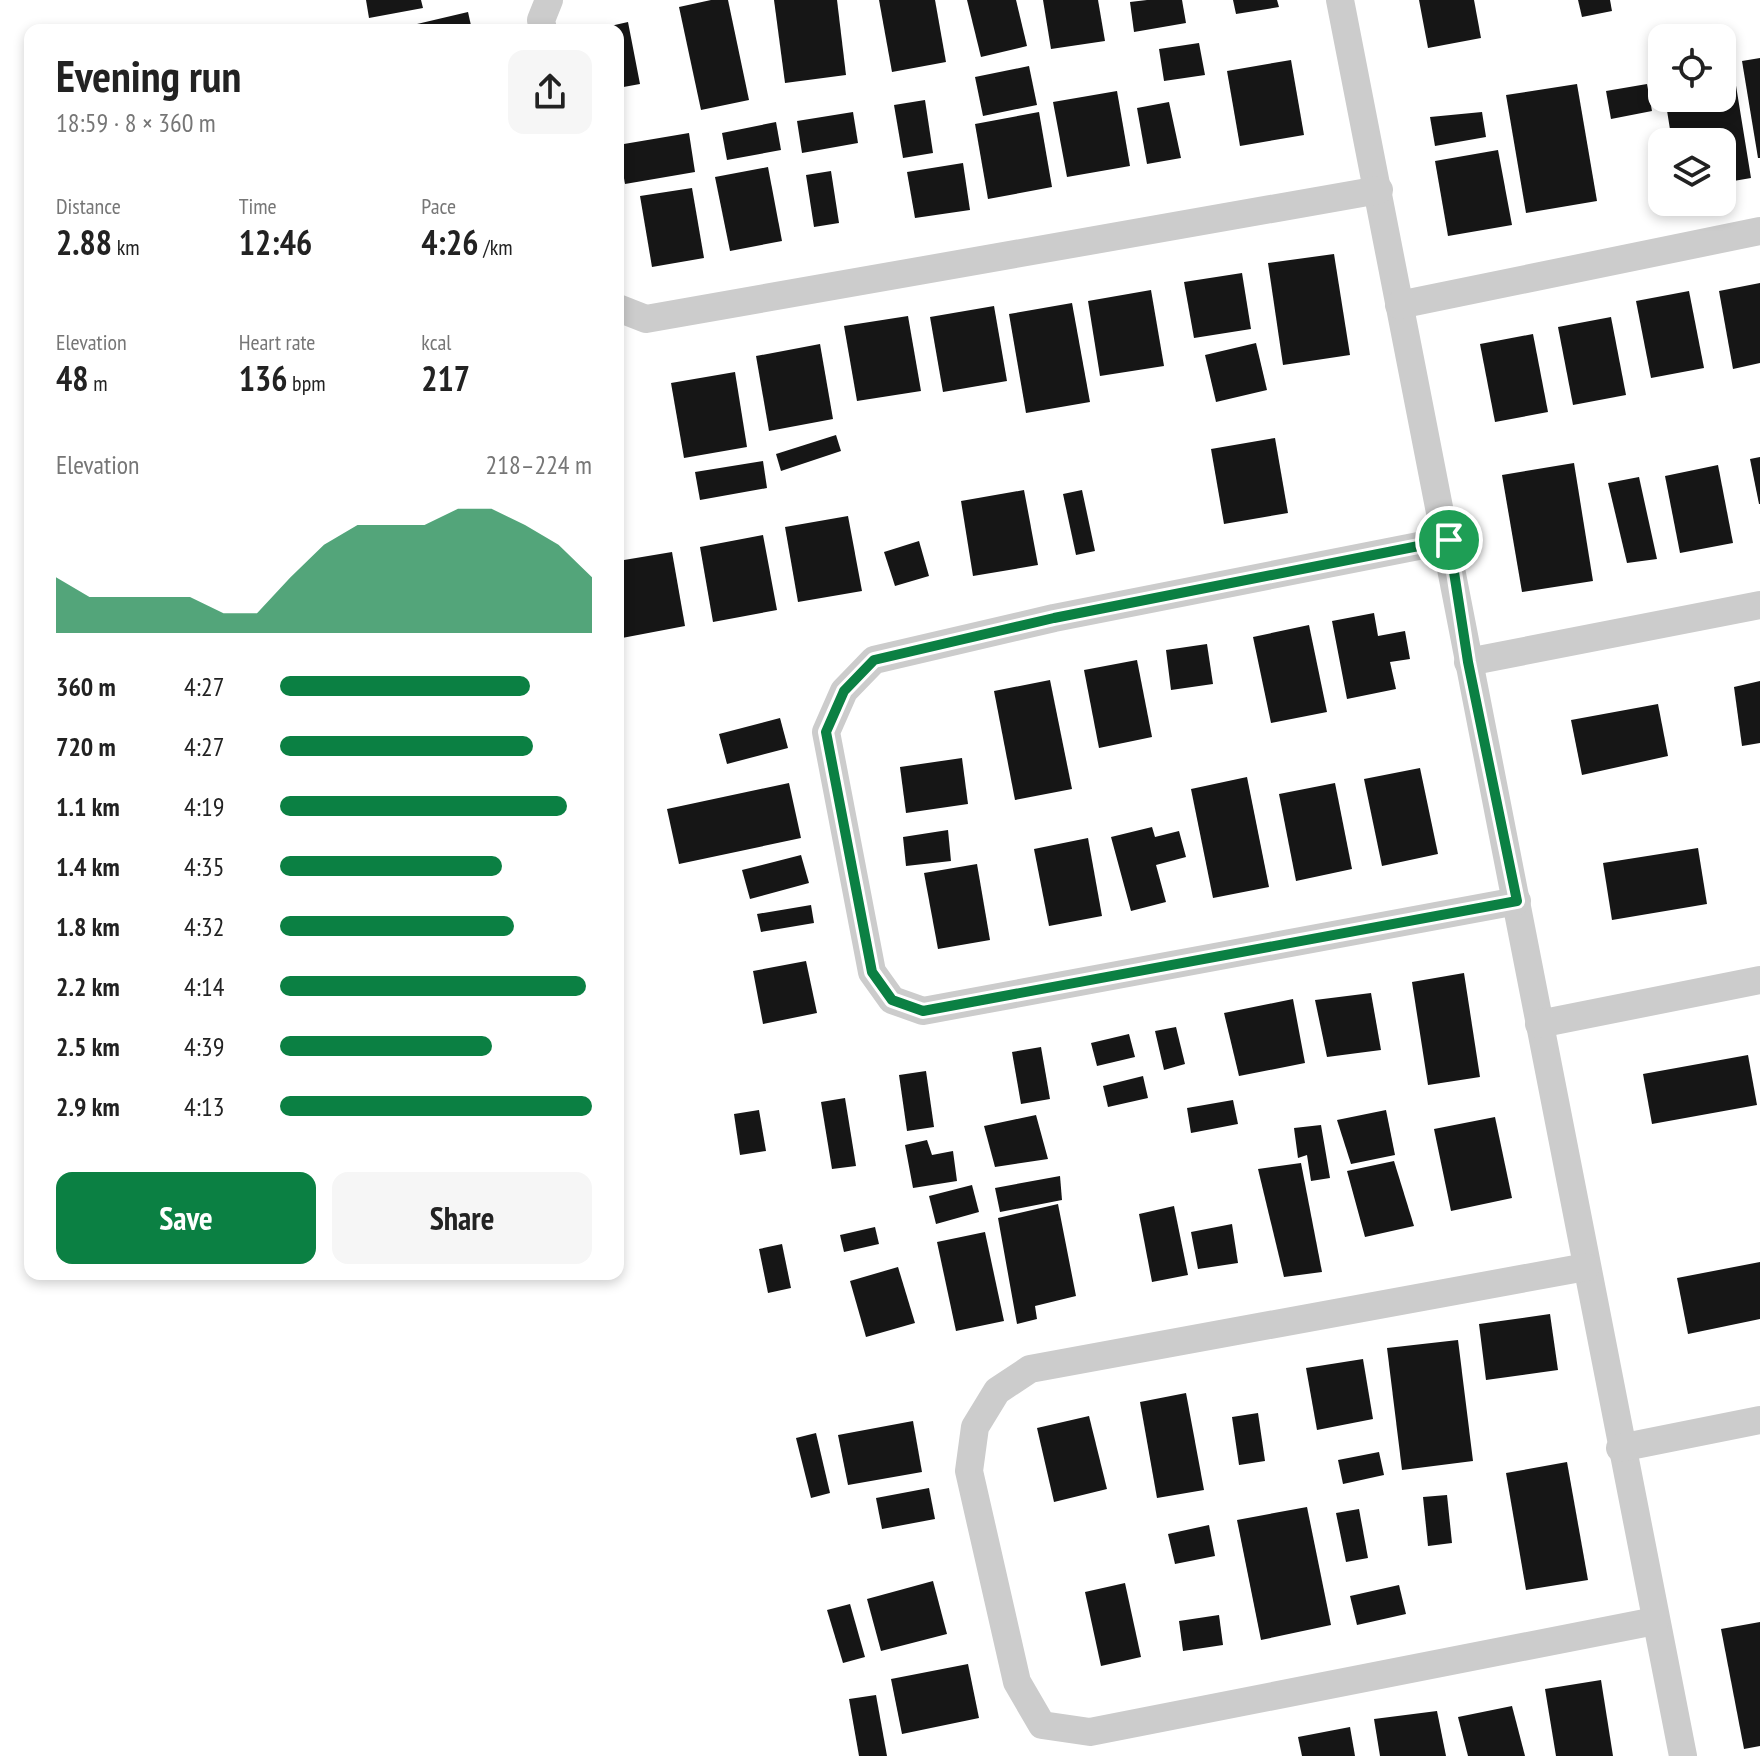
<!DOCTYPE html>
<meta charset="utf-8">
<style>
:root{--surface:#fff;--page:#f6f6f6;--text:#222;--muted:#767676;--accent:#0b8043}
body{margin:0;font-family:"PT Sans Narrow",sans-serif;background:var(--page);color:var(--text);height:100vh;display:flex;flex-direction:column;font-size:30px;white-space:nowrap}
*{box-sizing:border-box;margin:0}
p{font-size:26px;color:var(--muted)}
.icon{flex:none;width:44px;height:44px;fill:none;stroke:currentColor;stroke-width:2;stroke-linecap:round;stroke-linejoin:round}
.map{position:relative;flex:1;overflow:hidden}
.details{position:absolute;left:24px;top:24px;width:600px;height:1256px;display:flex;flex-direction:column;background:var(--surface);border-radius:16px;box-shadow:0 4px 12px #0003}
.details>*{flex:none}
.tools{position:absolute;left:1648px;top:24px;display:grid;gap:16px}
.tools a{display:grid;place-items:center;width:88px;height:88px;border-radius:16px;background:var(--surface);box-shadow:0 4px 12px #0003;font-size:40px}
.pin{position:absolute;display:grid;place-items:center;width:68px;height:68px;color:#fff;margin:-34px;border:4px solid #fff;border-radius:50%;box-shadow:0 2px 8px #0007}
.round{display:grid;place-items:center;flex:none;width:84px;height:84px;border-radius:16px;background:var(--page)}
.overview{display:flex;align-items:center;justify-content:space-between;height:136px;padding:0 32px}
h1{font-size:44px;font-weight:700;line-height:60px}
.stats{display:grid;grid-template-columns:repeat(3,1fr);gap:12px;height:136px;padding:8px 32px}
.stats div{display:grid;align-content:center}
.stats b{font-size:34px;font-weight:700}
.stats small{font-size:22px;font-weight:400}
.stats p{font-size:22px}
.chart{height:224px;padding:16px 32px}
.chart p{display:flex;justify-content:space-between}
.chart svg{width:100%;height:144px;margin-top:8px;fill:var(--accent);opacity:.7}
.button{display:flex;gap:16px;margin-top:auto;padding:16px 32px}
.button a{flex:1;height:92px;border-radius:16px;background:var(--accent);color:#fff;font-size:32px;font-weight:700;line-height:92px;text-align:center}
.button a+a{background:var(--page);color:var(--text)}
ul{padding:0 32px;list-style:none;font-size:26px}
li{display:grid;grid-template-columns:128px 96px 1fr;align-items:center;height:60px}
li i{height:20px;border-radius:10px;background:var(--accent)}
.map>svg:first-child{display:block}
.building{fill:#161616}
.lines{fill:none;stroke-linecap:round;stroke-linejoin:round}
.street{stroke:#ccc;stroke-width:28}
.route-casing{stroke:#fff;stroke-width:16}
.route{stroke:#0b8043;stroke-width:10}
</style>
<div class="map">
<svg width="1760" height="1756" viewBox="0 0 1760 1756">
<rect width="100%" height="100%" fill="#fff"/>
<!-- building -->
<g class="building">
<path d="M366,0H421L423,8L369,18Z"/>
<path d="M711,0H728L749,100L701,110L679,7Z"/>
<path d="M774,0H837L846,75L785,83Z"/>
<path d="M879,0H935L946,62L892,72Z"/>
<path d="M967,0H1016L1027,46L981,57Z"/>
<path d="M1043,0H1098L1105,41L1051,49Z"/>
<path d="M1147,0H1182L1186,23L1134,32L1130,2Z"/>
<path d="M1233,0H1277L1279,7L1236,14Z"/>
<path d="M1419,0H1474L1481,38L1428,48Z"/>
<path d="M1578,0H1610L1612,11L1582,17Z"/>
<path d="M468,12L472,30H419L417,24Z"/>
<path d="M628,22L640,84L618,88V30L597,29Z"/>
<path d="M1199,43L1205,75L1164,81L1159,49Z"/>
<path d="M1760,58V158H1758L1742,61Z"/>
<path d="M1291,60L1304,135L1240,146L1227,71Z"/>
<path d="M1732,61L1751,178L1722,183V142H1672L1665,98H1722V62Z"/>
<path d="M1029,66L1037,105L983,116L975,77Z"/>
<path d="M1577,84L1597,201L1526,213L1506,95Z"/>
<path d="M1647,84L1652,111L1611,119L1606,91Z"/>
<path d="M1117,91L1130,166L1067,177L1053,102Z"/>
<path d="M925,100L933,153L903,158L894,105Z"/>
<path d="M1169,102L1181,158L1147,164L1137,108Z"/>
<path d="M853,112L858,143L802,153L797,121Z"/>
<path d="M1039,112L1052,187L988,199L975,124Z"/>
<path d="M1482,112L1486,137L1435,146L1430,117Z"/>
<path d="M776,122L781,150L727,160L722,133Z"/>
<path d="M689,133L695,172L625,184L618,145Z"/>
<path d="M1498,150L1512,225L1448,236L1435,161Z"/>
<path d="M963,163L970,210L915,218L907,172Z"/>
<path d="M768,167L782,241L730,251L715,177Z"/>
<path d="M831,171L839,223L814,227L806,175Z"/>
<path d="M692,188L704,258L652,267L640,196Z"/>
<path d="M1334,254L1350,355L1283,365L1268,263Z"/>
<path d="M1242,273L1251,329L1194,338L1184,282Z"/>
<path d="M1760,283V363L1733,369L1719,291Z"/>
<path d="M1151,290L1164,366L1100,376L1088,301Z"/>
<path d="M1689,291L1704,368L1651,378L1636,301Z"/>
<path d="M1072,303L1090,402L1026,413L1009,314Z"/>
<path d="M994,306L1007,381L943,392L930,317Z"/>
<path d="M908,316L921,391L857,401L844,326Z"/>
<path d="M1611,317L1626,395L1573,405L1558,327Z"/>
<path d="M1533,334L1548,412L1495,422L1480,344Z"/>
<path d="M1256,343L1267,390L1216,402L1205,355Z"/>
<path d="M820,344L833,419L769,431L756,356Z"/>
<path d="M735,372L747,447L684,458L671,383Z"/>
<path d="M836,435L841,451L781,471L776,454Z"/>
<path d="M1275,438L1288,513L1224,524L1211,449Z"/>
<path d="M1760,457V504H1759L1750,459Z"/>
<path d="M763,461L767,488L700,500L695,472Z"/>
<path d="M1574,463L1593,581L1522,592L1502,475Z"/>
<path d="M1718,465L1733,543L1680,553L1665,476Z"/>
<path d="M1639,477L1657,559L1627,563L1608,483Z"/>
<path d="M1024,490L1038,565L973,576L961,501Z"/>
<path d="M1082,490L1095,551L1076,555L1063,494Z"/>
<path d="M848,516L862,591L798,602L785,527Z"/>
<path d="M763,535L777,610L713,622L700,547Z"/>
<path d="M919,541L929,576L895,586L884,552Z"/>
<path d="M672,552L685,626L622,638L618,617V561Z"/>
<path d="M1374,613L1378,636L1405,631L1410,659L1390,662L1396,689L1347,699L1332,621Z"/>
<path d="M1309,625L1327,712L1271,723L1253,637Z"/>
<path d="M1207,644L1213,684L1171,690L1166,650Z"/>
<path d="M1137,660L1152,737L1099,748L1084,670Z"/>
<path d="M1050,680L1072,789L1015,800L994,691Z"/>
<path d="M1760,681V743L1742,746L1734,687Z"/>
<path d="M1658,704L1668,756L1582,775L1571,720Z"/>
<path d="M780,718L788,748L727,764L719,734Z"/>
<path d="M962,758L968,804L906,813L900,767Z"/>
<path d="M1420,768L1438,854L1382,866L1364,779Z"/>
<path d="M1247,777L1269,887L1213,898L1191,789Z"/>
<path d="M789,783L801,838L679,864L667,809Z"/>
<path d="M1335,783L1352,869L1296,881L1279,794Z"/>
<path d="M1152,827L1155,837L1179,831L1186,857L1156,865L1166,902L1131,911L1111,837Z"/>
<path d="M948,830L951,861L906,866L903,837Z"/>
<path d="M1088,838L1102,916L1049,926L1034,849Z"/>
<path d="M1698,848L1707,904L1612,920L1603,863Z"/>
<path d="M801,855L809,883L750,899L742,870Z"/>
<path d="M977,864L990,940L938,949L924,873Z"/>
<path d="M811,905L814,923L761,932L757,914Z"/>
<path d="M806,961L817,1013L763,1024L753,971Z"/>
<path d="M1464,973L1480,1077L1428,1085L1412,982Z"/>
<path d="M1371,993L1381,1050L1327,1057L1315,1000Z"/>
<path d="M1293,999L1305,1063L1239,1076L1224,1013Z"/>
<path d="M1176,1027L1185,1064L1164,1070L1155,1031Z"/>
<path d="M1129,1034L1135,1057L1097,1066L1091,1043Z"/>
<path d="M1041,1047L1050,1099L1021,1104L1012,1052Z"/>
<path d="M1748,1055L1757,1105L1652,1124L1643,1074Z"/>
<path d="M926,1071L934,1127L907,1131L899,1075Z"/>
<path d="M1143,1076L1148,1098L1108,1107L1103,1086Z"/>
<path d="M845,1098L856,1166L832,1169L821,1102Z"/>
<path d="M1233,1100L1238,1124L1191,1133L1187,1108Z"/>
<path d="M759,1110L766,1151L740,1155L734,1114Z"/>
<path d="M1386,1110L1395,1155L1351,1164L1337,1120Z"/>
<path d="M1036,1115L1048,1159L995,1167L984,1126Z"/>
<path d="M1495,1117L1512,1198L1451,1211L1434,1129Z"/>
<path d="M1321,1125L1330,1178L1311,1181L1307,1155L1298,1158L1294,1128Z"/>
<path d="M927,1140L932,1155L953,1151L957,1181L913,1188L905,1145Z"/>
<path d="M1394,1161L1414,1226L1365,1237L1347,1171Z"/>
<path d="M1301,1163L1322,1272L1284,1277L1258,1169Z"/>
<path d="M1060,1176L1062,1200L1000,1212L995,1188Z"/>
<path d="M972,1185L979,1212L936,1224L929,1196Z"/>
<path d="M1058,1204L1076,1296L1035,1306L1037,1319L1017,1324L998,1218Z"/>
<path d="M1174,1206L1188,1275L1152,1282L1139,1214Z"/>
<path d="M1232,1224L1238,1263L1198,1269L1191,1232Z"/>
<path d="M875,1227L879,1244L844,1252L840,1235Z"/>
<path d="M985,1232L1004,1321L956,1331L937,1242Z"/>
<path d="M782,1244L791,1288L768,1293L759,1249Z"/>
<path d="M1760,1262V1319L1688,1334L1677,1278Z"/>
<path d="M898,1267L915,1323L866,1337L850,1281Z"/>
<path d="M1550,1314L1558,1370L1486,1380L1479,1324Z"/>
<path d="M1458,1340L1473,1461L1402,1470L1387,1348Z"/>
<path d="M1363,1359L1373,1419L1317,1430L1306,1368Z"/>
<path d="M1186,1393L1204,1490L1157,1498L1140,1402Z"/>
<path d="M1258,1413L1265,1461L1239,1465L1232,1417Z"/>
<path d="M1089,1416L1107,1489L1054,1502L1037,1428Z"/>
<path d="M913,1421L922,1472L848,1485L838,1435Z"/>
<path d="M816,1433L830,1493L811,1498L796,1438Z"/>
<path d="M1379,1452L1384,1475L1343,1484L1338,1460Z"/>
<path d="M1567,1462L1588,1580L1526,1590L1506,1473Z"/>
<path d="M929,1488L935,1519L882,1529L876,1498Z"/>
<path d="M1447,1495L1452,1543L1428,1546L1423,1497Z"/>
<path d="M1307,1507L1331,1625L1261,1640L1237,1520Z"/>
<path d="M1359,1509L1368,1558L1346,1562L1336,1513Z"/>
<path d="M1209,1525L1215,1556L1175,1564L1168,1534Z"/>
<path d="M933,1581L947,1634L881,1651L867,1599Z"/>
<path d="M1125,1583L1141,1657L1101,1666L1085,1592Z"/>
<path d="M1399,1585L1406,1614L1357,1625L1350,1596Z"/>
<path d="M850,1604L865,1657L843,1663L827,1610Z"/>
<path d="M1219,1615L1223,1645L1183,1651L1179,1621Z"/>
<path d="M1760,1622V1746L1744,1749L1721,1629Z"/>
<path d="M968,1664L979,1718L902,1734L891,1679Z"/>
<path d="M1601,1680L1613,1756H1556L1545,1689Z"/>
<path d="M876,1695L887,1756H859L849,1699Z"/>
<path d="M1512,1706L1525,1756H1468L1458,1717Z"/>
<path d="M1437,1711L1446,1756H1380L1374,1719Z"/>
<path d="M1350,1727L1355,1756H1302L1298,1737Z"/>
</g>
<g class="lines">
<!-- street -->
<g class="street">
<path d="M1340,0C1458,585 1564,1171 1683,1756"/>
<path d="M543,30L541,20L549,0"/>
<path d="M1399,305L1760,231"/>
<path d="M618,308L646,319L1379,190"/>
<path d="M1449,540L1054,618L874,660L844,691L826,732L872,972L892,1000L923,1011L1517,901"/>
<path d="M1468,662L1760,605"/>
<path d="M1539,1024L1760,980"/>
<path d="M1586,1267L1030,1369L997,1391L975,1427L969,1471L1017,1682L1042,1725L1090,1732L1655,1621"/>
<path d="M1620,1448L1760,1420"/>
</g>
</g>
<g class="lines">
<defs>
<path id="route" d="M1449,540L1468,662L1517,901L923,1011L892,1000L872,972L826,732L844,691L874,660L1054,618Z"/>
</defs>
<!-- route casing -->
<use href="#route" class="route-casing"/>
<!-- route -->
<use href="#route" class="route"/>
</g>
</svg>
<div class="tools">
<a><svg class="icon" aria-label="locate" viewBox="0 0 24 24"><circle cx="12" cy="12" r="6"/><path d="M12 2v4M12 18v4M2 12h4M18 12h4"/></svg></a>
<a><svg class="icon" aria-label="layers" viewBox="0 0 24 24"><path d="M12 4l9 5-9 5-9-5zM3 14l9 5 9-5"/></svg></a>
</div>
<div class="pin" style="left:1449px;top:540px;background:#1e9e55"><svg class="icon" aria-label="arrive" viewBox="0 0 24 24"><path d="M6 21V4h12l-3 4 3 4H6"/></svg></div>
<section class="details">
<div class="overview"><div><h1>Evening run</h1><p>18:59 · 8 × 360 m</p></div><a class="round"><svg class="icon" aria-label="share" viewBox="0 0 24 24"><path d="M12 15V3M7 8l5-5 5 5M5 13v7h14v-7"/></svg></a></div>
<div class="stats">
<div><p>Distance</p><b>2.88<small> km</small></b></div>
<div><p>Time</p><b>12:46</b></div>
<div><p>Pace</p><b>4:26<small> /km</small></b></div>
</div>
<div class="stats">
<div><p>Elevation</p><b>48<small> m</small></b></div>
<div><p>Heart rate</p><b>136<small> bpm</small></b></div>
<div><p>kcal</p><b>217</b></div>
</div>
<div class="chart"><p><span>Elevation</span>218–224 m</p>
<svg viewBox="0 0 160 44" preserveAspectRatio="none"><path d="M0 44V27L10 33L20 33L30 33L40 33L50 38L60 38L70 27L80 17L90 11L100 11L110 11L120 6L130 6L140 11L150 17L160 27V44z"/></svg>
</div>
<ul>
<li><b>360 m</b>4:27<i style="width:80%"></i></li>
<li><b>720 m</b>4:27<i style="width:81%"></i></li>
<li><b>1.1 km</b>4:19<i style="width:92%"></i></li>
<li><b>1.4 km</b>4:35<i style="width:71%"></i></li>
<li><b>1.8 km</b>4:32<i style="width:75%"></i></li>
<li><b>2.2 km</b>4:14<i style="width:98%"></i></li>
<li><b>2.5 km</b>4:39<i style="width:68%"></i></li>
<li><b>2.9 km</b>4:13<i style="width:100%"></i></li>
</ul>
<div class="button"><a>Save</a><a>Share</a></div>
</section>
</div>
